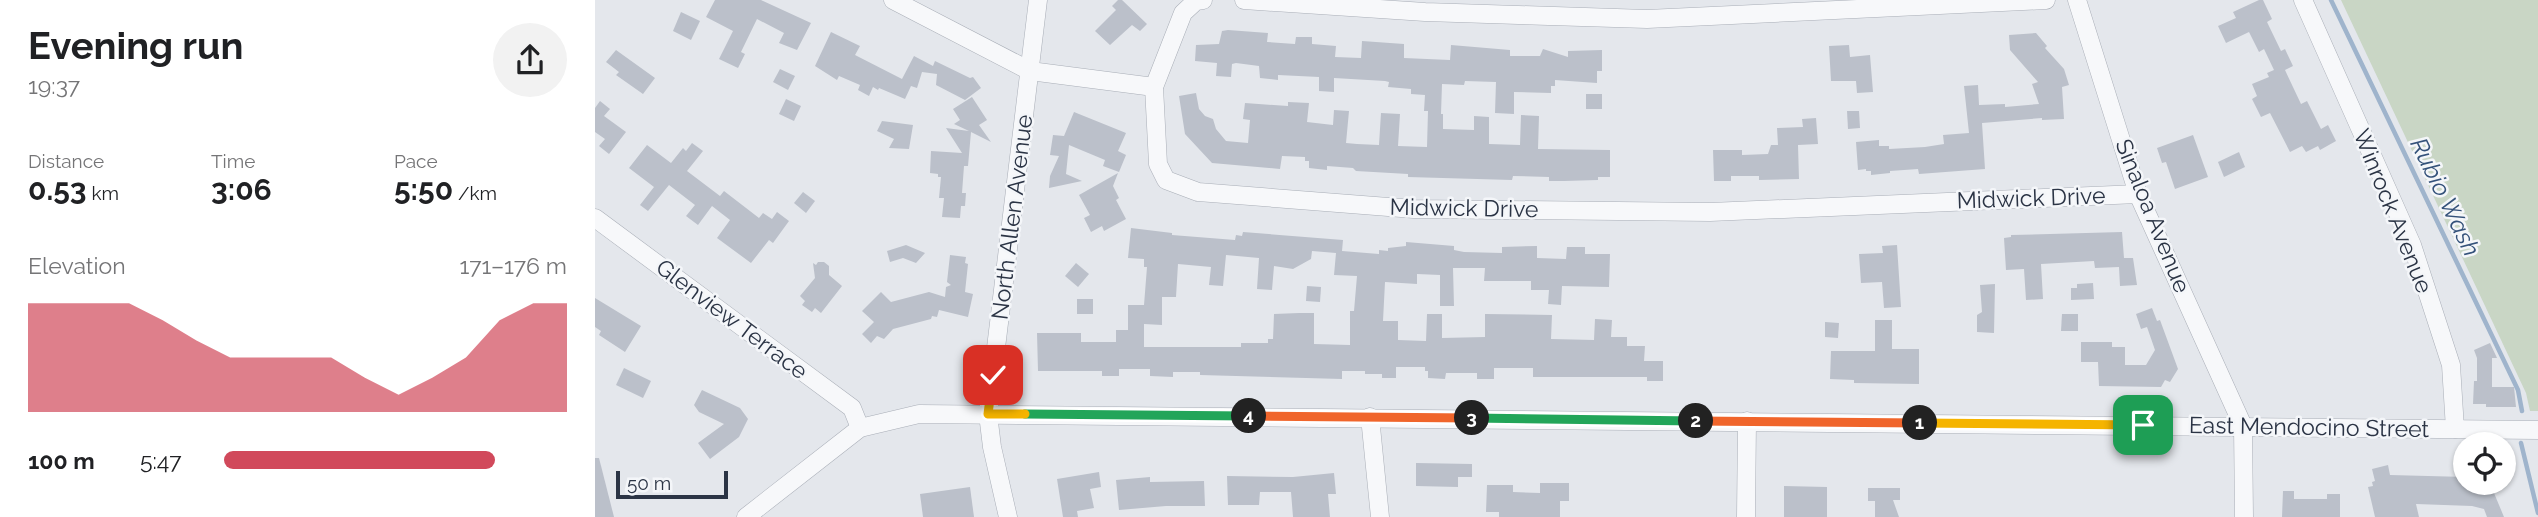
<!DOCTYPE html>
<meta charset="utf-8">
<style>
:root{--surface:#fff;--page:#f2f2f2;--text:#202124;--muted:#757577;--accent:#d1495b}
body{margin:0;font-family:Raleway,sans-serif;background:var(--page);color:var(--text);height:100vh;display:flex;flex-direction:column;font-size:26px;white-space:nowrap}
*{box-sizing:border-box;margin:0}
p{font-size:23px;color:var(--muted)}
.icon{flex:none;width:38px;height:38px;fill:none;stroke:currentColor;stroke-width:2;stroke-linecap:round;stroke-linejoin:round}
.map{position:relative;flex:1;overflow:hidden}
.details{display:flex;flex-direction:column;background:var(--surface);width:595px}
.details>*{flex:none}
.buttons{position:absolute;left:1858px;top:432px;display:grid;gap:14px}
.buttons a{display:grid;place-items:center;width:63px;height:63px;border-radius:50%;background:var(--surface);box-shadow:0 2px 5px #0004;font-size:35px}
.scale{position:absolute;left:21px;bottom:18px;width:112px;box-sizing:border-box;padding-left:7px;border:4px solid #2b3445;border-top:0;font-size:19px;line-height:24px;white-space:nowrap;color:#2b3445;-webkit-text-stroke:5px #f4f6f9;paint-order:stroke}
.pin{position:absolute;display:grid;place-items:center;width:60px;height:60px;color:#fff;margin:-30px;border-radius:14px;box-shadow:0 4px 10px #0006}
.km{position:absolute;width:35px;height:35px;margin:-18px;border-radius:50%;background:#222;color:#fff;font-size:19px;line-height:35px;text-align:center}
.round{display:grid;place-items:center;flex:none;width:74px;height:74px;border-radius:37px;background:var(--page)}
.overview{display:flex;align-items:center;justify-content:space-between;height:119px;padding:0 28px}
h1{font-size:38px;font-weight:700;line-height:52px}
.stats{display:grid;grid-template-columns:repeat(3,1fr);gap:10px;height:119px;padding:7px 28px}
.stats div{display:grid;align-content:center}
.stats b{font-size:30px;font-weight:700}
.stats small{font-size:19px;font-weight:400}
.stats p{font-size:19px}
.chart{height:196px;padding:14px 28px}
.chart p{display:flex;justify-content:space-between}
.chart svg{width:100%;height:126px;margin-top:7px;fill:var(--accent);opacity:.7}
ul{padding:0 28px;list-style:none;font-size:23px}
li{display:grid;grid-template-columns:112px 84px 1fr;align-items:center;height:52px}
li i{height:18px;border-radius:9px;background:var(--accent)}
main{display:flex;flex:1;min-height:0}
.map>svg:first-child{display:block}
.green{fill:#c9d6c5}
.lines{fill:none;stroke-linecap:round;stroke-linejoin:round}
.stream{stroke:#9fb4cc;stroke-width:4.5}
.building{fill:#bbc0ca;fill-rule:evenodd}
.minor-casing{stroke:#a9aeb7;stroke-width:19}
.minor{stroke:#f7f8fa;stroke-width:18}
.split-1-casing{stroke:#fff;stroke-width:14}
.split-2-casing{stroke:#fff;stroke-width:14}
.split-3-casing{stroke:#fff;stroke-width:14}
.split-4-casing{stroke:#fff;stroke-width:14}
.split-5-casing{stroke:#fff;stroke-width:14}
.split-6-casing{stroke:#fff;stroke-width:14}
.split-1{stroke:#f5b400;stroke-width:9}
.split-2{stroke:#f0652b;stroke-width:9}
.split-3{stroke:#22a559;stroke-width:9}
.split-4{stroke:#f0652b;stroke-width:9}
.split-5{stroke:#22a559;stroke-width:9}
.split-6{stroke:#f5b400;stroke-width:9}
.labels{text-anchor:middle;stroke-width:5;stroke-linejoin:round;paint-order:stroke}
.street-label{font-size:23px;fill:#2b3445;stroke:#f4f6f9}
.water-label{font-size:24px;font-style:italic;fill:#34527a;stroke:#f4f6f9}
</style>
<main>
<section class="details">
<div class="overview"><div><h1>Evening run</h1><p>19:37</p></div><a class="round"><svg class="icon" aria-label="share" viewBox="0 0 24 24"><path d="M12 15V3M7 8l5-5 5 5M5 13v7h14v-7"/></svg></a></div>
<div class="stats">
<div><p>Distance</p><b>0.53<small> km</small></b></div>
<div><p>Time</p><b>3:06</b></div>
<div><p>Pace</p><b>5:50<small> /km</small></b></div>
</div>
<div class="chart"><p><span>Elevation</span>171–176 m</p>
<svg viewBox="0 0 160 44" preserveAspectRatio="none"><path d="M0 44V6L10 6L20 6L30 6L40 12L50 19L60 25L70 25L80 25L90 25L100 32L110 38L120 32L130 25L140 12L150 6L160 6V44z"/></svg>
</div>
<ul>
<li><b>100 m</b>5:47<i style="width:79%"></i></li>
</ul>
</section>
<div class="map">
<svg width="1943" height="517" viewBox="0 0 1943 517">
<rect width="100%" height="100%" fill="#e4e7ec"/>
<!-- green -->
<path class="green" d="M1746,0H1943V411H1935L1931,393Z"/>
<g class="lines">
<!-- stream -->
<g class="stream">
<path d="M1736,0L1923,390L1927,411"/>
<path d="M1926,443L1943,513"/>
</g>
</g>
<!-- building -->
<g class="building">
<path d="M120,0H166L216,23L202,50L184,43L189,33L162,19L146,52L150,54L143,68L124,59L138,31L111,17Z"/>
<path d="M523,0H527L552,24L545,31L537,25L515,45L500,31L521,10L517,6Z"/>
<path d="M1664,0H1668L1677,19L1672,22L1686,51L1690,49L1698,66L1690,70L1706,104L1712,101L1726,129L1733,125L1741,141L1725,150L1723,146L1711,152L1707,146L1695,152L1675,113L1666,117L1657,99L1662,96L1657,84L1674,77L1672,73L1679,70L1669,49L1664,52L1654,32L1631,43L1623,26L1641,18L1638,12Z"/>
<path d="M86,12L105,21L96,40L78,31Z"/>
<path d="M633,30L673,33L672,42L700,44L701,37H717V44L741,46L740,57L766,58L767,41L809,44V58L855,60L856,45L915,50V56H945L948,49L973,57V51L1007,50V71H1002V83L960,80V86H956V93L919,92V114L900,113L901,82L870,81L869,85L847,84L846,114H848V129L879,130V116L894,117V144L925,145L926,115L944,116L943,149L1015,150V177H1003V180L969,181H954V177L918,176L917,180L813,177V174L761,171L758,168L732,166V170L714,168V161H710V157L687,156L685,169L617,163L590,134L584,96L601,93L604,109L610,116L618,119L621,129L631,141L653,143L655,120L648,119L650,103L693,106V102L714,103L712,122L738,125L739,110L754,111L751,143L762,144L784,145L786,113L805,114L803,146L832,147L833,111H829L830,95L816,94V89L793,87L794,82L790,81L739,78V92L724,91V77L683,75V80L665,78L664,66L641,63L637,64L636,77L621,76L622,63L600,61L601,45L624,44L627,31Z"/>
<path d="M236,32L265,46L260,55L307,79L319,56L338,66L340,61L375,78L378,77L386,88L370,100L341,85L342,74L327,72L322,88L316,86L310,99L284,88L283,90L278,87L274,96L263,90L265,85L244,76L242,80L220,66Z"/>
<path d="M1441,33L1452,46L1450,48L1469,69L1474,85L1467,87L1469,119L1447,120V118L1387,123L1390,169L1324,174L1323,169L1295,171V173L1276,175V171H1271V169L1263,170L1261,142L1284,140V146H1294V149L1330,147L1349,144L1348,135L1374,133L1369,86L1383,85L1384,105L1410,104V107L1444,104L1437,84L1443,82L1415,50L1414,35Z"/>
<path d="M1254,45L1255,57L1275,55L1278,92L1262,93L1261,81H1236L1234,46Z"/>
<path d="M21,50L60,78L48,94L21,75L24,72L11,62Z"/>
<path d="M185,69L200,76L193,90L178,82Z"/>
<rect x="991" y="94" width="16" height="15"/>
<path d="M377,97L392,120L384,125L396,142L376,132L373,166H369L367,193H371L370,206H366L365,218L347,217L349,198H344L346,177H343V174L335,173L336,151L367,153L351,128L374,131L359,124L365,120L358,109Z"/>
<path d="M191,99L206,106L199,121L184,114Z"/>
<path d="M5,101L15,109L9,116L31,132L14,154L4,146L10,139L0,132V108Z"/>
<path d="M1252,111H1264L1265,128L1253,129Z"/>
<path d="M479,112L531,133L523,151L531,155L524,172L508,166L510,160L474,145L471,174L487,181L454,188L455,176L464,156L455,155L458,135L469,136Z"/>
<path d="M1221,118L1223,144L1203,145L1204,179L1164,180V176H1136V181H1119L1118,150H1147V155L1173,154L1176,145H1183L1182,128L1208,127L1207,119Z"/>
<path d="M287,121L318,125L314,149L294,148L299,139L282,131Z"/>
<path d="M1598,135L1613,177L1580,189L1571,162L1567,163L1562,148Z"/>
<path d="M97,143L108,151L92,171L125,196L129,191L164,218L168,213L177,219L182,212L194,221L178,243L174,240L156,263L122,238L135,220L117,206L103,225L91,216L100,205L74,185L53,211L45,205L59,187L34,168L52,145L76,163L88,148L91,151Z"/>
<path d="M1644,152L1650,167L1629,177L1623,162Z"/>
<path d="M523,173L518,186L524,198L521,200L531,219L509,231L507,226L496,232L489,218L495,215L484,195Z"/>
<path d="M208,192L220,201L211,213L199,203Z"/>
<path d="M536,228L577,233V235L640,240L641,235L647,236L648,232L748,240L747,251L784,254V250L793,251V248L811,246V242L859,246V250L869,252L907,253V247L942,246V258L971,259L972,247H990V254H1015L1014,287L967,286L966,305L953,304L954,290H936V281H889L890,268H858L859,306H845V275L822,274V284L790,282L788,321H803V340L831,341L832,314H847V338L890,337V314L957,315L956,339L999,340L1000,319L1017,320L1016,337H1032V346H1050L1049,361H1068V381H1052V377H938V368H899V379H882V373H851L850,379L833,378V371H830V367H801V378H787V374H770V371H747V379L605,375V372H578V377L555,376V369H524V376H507V371H443L442,333H486V342H521V330H533V305H549L552,267H549V259L533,258ZM717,251L741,253L739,275L762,276L759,311H755V345L719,344V313H704L679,314L678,339H673V343H646V347H549V324L567,325V297H581L583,264L616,267L614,285L628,286L631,255L664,258L662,289L677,290L679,266L698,269L716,259Z"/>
<path d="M1527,232L1529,258H1538L1542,285L1525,286L1524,267L1500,268L1499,261L1446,264L1448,299L1431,300L1429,269L1411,270L1409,238L1416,237V235Z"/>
<path d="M311,245L330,253L321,263L308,258L295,262L292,251Z"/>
<path d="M1302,245L1306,307L1289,308L1287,282L1266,283L1264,254L1288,253L1287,246Z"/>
<path d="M355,255L371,257L370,263L373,264L370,292L378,294L373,317L344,310L342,317L337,316L336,319L298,329L289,339L282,336L276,343L267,334L279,322L267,311L286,292L296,302L334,292L350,297L351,287L356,285L352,282Z"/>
<path d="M223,262H229L234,266V275L247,286L226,313L220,308L217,312L207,305L210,301L205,296L220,278L218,263L221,265Z"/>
<path d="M481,263L494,274L483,287L470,276Z"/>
<path d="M1498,283L1499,299L1476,300V288H1482V284Z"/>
<path d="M1400,284L1399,333L1382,332V315L1387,312L1385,285Z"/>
<path d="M712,286L726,287L725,302L711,301Z"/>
<path d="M0,298L46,326L30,352L4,335L6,331L0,327Z"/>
<rect x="482" y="299" width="16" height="15"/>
<path d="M1557,308L1562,321L1565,320L1583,369L1575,382L1570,380L1566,387L1504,386L1503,362H1486V342H1517V347H1530V365H1551L1560,350L1552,327L1546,329L1541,314Z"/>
<path d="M1467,314H1483V331H1466Z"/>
<path d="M1280,320H1297V349H1324V384L1259,383V380L1235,379L1236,351H1280Z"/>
<path d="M1230,322L1244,323L1243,338L1230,337Z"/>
<path d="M1895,343L1902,358H1897V387H1919L1921,407H1891V404H1878L1879,381H1882V358L1879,350Z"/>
<path d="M29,368L56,381L48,398L21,385Z"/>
<path d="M107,390L145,408L153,419L144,437L115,459L103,443L129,424L104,412L99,405Z"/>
<path d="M0,458H4L19,517H0Z"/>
<path d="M821,463L877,464V477H863V487L821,486Z"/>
<path d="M1793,465L1795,475L1871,477V483H1899V493L1909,517H1892L1889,509L1877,506L1821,504L1824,517H1780L1773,487L1778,486L1777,482L1780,481L1777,469Z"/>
<path d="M504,472L506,487L495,489L499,508L482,511L483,517H468L462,479Z"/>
<path d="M739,473L741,494H733L735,517H698L696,492H665L664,505H633L632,476L698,477Z"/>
<path d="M555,477V482L609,481L610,506H571L524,510L521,480Z"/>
<path d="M945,483H974V501H965V517H904V512H891L892,485H918V492L945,493Z"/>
<path d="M1189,486L1232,487V517H1189Z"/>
<path d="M375,487L379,517H328L325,494Z"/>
<path d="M1273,488H1305V500H1298L1304,517H1280V501H1273Z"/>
<path d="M1688,491H1699V499H1732V494H1745V517H1687Z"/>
</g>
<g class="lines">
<defs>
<g id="minor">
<path d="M298,0L435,71L559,87"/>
<path d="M608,0L601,1L588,13L559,87L563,164L571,180L603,192L819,209L1115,212L1543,194"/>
<path d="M649,0L830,12L1052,19L1451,0"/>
<path d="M1482,0L1543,194L1648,426L1649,517"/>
<path d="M1708,0L1817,245L1856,365L1860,429"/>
<path d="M0,218L257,408L265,428"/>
<path d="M775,417L785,517"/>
<path d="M151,517L265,428L324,414L1943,430"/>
<path d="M413,517L397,447L393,414L443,0"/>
<path d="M1151,517L1152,421"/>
</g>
</defs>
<!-- minor casing -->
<use href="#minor" class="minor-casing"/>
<!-- minor -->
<use href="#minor" class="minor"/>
</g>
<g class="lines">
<defs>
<path id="split-1" d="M1325,423L1548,425"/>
<path id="split-2" d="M1101,421L1325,423"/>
<path id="split-3" d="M877,418L1101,421"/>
<path id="split-4" d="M654,416L877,418"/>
<path id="split-5" d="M430,414L654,416"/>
<path id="split-6" d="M398,375L393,414H430"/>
</defs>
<!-- split-1 casing -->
<use href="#split-1" class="split-1-casing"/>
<!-- split-2 casing -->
<use href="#split-2" class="split-2-casing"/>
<!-- split-3 casing -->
<use href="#split-3" class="split-3-casing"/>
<!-- split-4 casing -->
<use href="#split-4" class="split-4-casing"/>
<!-- split-5 casing -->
<use href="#split-5" class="split-5-casing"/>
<!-- split-6 casing -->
<use href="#split-6" class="split-6-casing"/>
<!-- split-1 -->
<use href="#split-1" class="split-1"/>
<!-- split-2 -->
<use href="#split-2" class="split-2"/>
<!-- split-3 -->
<use href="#split-3" class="split-3"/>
<!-- split-4 -->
<use href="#split-4" class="split-4"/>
<!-- split-5 -->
<use href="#split-5" class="split-5"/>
<!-- split-6 -->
<use href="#split-6" class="split-6"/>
</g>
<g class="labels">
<!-- street labels -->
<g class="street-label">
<text transform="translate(1436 198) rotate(-2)" y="8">Midwick Drive</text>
<text transform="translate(869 208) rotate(1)" y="8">Midwick Drive</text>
<text transform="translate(1798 211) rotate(68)" y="8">Winrock Avenue</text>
<text transform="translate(1558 216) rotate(68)" y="8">Sinaloa Avenue</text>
<text transform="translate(417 217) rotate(-83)" y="8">North Allen Avenue</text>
<text transform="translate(137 319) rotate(37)" y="8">Glenview Terrace</text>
<text transform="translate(1714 427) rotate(1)" y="8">East Mendocino Street</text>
</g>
<!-- water labels -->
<g class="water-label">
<text transform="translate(1850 197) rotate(64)" y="8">Rubio Wash</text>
</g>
</g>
</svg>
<div class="buttons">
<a><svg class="icon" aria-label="locate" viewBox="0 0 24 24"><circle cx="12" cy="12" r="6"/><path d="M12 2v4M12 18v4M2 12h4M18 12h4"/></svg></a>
</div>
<div class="scale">50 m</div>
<div class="pin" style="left:1548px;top:425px;background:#1e9e55"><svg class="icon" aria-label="arrive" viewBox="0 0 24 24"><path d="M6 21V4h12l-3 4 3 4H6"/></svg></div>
<div class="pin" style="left:398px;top:375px;background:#d93025"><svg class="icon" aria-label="check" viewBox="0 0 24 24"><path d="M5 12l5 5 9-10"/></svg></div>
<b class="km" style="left:1325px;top:423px">1</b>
<b class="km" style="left:1101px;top:421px">2</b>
<b class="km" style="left:877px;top:418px">3</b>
<b class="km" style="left:654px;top:416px">4</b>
</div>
</main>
